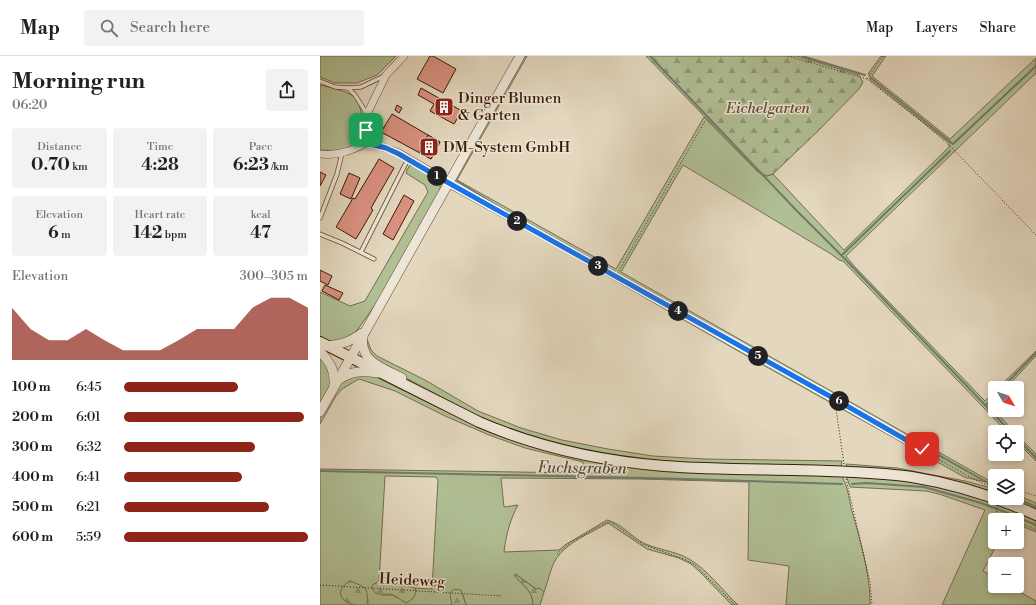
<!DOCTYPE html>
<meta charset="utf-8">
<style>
:root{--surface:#fff;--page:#f2f2f2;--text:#202124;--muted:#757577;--line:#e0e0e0;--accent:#8f2418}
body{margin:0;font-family:"Libre Bodoni",serif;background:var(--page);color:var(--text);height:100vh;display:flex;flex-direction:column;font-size:15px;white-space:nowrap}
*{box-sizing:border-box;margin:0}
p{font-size:13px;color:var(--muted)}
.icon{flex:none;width:22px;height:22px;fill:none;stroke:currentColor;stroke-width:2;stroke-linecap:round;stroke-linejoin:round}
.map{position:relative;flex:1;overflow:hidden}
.sheet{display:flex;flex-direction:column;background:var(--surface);width:320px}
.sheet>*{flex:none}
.needle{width:26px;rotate:129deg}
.fabs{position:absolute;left:668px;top:325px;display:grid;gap:8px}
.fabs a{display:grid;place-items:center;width:36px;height:36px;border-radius:4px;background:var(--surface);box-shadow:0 2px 6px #0003;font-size:20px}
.pin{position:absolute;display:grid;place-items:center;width:34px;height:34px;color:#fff;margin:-17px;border-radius:8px;box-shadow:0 2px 6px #0006}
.km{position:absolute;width:20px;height:20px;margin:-10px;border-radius:50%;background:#222;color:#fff;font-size:11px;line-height:20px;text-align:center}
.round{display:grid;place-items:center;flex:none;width:42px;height:42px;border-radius:4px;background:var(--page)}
.head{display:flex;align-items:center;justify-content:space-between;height:68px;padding:0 12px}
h1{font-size:22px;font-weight:700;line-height:30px}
.metrics{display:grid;grid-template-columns:repeat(3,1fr);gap:6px;height:68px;padding:4px 12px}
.metrics div{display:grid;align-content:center;border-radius:4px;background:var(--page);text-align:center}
.metrics b{font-size:17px;font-weight:700}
.metrics small{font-size:11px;font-weight:400}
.metrics p{font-size:11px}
.chart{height:112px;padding:8px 12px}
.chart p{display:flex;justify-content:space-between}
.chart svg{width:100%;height:72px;margin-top:4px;fill:var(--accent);opacity:.7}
ul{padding:0 12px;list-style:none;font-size:13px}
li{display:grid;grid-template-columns:64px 48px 1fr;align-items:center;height:30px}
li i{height:10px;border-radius:5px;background:var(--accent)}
header{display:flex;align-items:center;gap:24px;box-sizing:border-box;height:56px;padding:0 20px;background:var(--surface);border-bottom:1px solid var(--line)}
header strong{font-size:19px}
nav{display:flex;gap:22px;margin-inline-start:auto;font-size:14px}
.search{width:280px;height:36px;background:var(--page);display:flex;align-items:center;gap:10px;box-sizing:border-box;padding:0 14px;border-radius:4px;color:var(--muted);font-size:15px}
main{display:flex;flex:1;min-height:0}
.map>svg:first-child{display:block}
.green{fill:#b0bf94;stroke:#766d4d;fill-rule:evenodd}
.forest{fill:url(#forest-firs);stroke:#766d4d}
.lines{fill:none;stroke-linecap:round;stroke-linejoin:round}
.stream{stroke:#717a6d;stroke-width:2}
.building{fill:#d99180;stroke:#3b1b06}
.service-casing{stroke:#654a34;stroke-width:5}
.minor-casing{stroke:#654a34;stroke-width:8}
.tertiary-casing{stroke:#654a34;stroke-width:10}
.secondary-casing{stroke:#3b1b06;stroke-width:12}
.path{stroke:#3b1b06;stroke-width:1;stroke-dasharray:1 2;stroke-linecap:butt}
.service{stroke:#ede5d5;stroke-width:3.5}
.minor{stroke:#ede5d5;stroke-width:7}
.tertiary{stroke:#ede5d5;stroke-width:9}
.secondary{stroke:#ede5d5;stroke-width:10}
.route-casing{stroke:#fff;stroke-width:8}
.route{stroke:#1a73e8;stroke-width:5}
.labels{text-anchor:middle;stroke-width:3;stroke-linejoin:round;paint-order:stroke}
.poi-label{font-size:15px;fill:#3b1b06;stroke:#ede5d5;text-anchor:start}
.park-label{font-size:15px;font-style:italic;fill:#5e4c31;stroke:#ede5d5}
.street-label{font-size:15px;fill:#3b1b06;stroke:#ede5d5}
.water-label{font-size:16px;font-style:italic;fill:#564b39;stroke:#ede5d5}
</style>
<header>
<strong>Map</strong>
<div class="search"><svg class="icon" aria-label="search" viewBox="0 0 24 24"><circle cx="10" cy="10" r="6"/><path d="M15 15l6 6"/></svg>Search here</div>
<nav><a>Map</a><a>Layers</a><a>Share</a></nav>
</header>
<main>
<section class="sheet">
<div class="head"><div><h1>Morning run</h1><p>06:20</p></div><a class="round"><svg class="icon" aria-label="share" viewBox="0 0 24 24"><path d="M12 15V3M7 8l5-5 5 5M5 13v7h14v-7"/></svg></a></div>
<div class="metrics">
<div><p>Distance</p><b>0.70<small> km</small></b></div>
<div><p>Time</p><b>4:28</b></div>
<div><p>Pace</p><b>6:23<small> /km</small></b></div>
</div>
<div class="metrics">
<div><p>Elevation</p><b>6<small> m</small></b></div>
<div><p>Heart rate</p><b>142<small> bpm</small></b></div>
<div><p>kcal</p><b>47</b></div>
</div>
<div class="chart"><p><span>Elevation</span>300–305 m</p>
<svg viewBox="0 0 160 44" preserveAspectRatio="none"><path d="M0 44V12L10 25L20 32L30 32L40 25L50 32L60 38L70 38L80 38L90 32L100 25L110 25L120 25L130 12L140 6L150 6L160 12V44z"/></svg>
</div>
<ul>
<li><b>100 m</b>6:45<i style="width:62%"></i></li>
<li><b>200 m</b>6:01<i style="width:98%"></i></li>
<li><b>300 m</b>6:32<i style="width:71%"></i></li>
<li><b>400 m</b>6:41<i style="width:64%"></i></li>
<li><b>500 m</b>6:21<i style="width:79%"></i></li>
<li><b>600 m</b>5:59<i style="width:100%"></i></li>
</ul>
</section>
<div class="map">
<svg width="716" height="549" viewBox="0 0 716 549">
<defs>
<pattern id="forest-firs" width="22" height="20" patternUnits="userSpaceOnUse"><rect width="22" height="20" fill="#b0bf94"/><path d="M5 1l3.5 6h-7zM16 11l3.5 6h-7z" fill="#909a77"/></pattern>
</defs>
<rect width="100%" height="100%" fill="#e3d7be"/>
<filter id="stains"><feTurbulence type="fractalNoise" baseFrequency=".005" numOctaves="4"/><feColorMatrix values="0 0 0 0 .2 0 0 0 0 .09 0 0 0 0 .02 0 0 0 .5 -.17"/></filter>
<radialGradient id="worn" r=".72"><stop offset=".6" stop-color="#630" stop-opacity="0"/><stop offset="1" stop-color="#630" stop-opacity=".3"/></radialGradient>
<!-- green -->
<g class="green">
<path d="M0,0H76L57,19L37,27H15L0,21Z"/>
<path d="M203,0H207L137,124L296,213L384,61L438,116L447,120L453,118L524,194L629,91V87L550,24V19L548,18L561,0H566L552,20L630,83L716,2V17L526,200L535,211L665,345L675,335V344L670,350L695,376H687L523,205L519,204L511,198L363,109L301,216L675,428L648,422H646L427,300L247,197L129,132Z"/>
<path d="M0,29C8,31 27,35 33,40C42,47 47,77 39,86C32,95 10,95 0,94Z"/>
<path d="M90,109L94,110C102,114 117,120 120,129C121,132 119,136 118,139L58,245L38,273L30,281L18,286L9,285L0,280V236L30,250L45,245L108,136L105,129L86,117L87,114Z"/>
<path d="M47,283L51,294L57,300L105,324L158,355L201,372L242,384L288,393L333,400L385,403L522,405L521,411L352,407L293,400L239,389L170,367L60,308L45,293Z"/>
<path d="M716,295V300L686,332H678Z"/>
<path d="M0,298L8,308L11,327L0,349Z"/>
<path d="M38,318L56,321L121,353L280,405L521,419C527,428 529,441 531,452C539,480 551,520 550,549H466L469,510L428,504L429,426L320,423L181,422L184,451L198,449C190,464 186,479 184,496L239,494L245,489L287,464C300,467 309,478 320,485C335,494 354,494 369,503C388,514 402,534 418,549H412L380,516L371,508L359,502L327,493L288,467C271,477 247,486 236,503C230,513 228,526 224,536L221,533H216L197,519L195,518V520C203,530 213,534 213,549H146L143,539L132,545V549H48L34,527L30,525L34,549H0V413L263,417V406L205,392L169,379L125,360L75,335L39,323L22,333L16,340L0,368V361L19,330L23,326ZM65,420L116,421L118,424L112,533L95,532L96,536L77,542L73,539H62L54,528L59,526Z"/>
<path d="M697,379L716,398V405L697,386Z"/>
<path d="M526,408L577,412L645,425L675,433V438L527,412Z"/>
<path d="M528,420L583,423L653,439L716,463V476L697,468V464H675V486H678L663,515L675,522V530H689L716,545V549H622L665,454L619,438L606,435L530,431L527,422Z"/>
<path d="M697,439L716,447V454L686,442H697Z"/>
</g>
<!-- forest -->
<g class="forest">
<path d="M326,0H477L539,19L543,26L539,33L499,74L453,118L447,120L438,116Z"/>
<path d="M195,518L216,533L218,532L221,533L224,536L220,549H213C213,534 203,530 195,520Z"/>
<path d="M30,525C47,532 47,530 48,549C44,549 39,549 35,549C20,546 14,534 30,525Z"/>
<path d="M59,526L85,529L95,532L96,536L94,541L87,547C81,545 78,541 73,539C65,536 54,543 52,530L54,528Z"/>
<path d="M134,533L141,534L146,549H132C131,543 128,537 134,533Z"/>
</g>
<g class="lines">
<!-- stream -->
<g class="stream">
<path d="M330,0L476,154L524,202L691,376"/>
<path d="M482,0L545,19"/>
<path d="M551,22L633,88L716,10"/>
<path d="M137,125L179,151L295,216"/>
<path d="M522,199L630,95"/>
<path d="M299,218L675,431"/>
<path d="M682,332L716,297"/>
<path d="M666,349L675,340"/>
<path d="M697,382L716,402"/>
<path d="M0,415L366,423L522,428"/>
<path d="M532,428L546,427L604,431L661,447L693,459L716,469"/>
<path d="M697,442L716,451"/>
</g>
</g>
<!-- building -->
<g class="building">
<path d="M110,0H113L136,13L123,37L97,23Z"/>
<path d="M101,32L142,55L134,68L110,55L114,48L98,39Z"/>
<path d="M77,49L82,52L79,57L75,54Z"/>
<path d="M72,58L120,86L111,103L61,76Z"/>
<path d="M108,79L120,86L111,103L99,96Z"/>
<path d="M59,103L74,112L51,152L53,154L36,183L16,171L33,142L35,143Z"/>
<path d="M0,116L6,119L0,130Z"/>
<path d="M29,117L40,122L31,143L20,138Z"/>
<path d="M84,139L94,145L73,184L63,178Z"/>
<path d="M0,214L12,220L8,229L0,225Z"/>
<path d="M5,229L23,237L19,244L2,235Z"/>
</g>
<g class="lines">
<defs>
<g id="service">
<path d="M0,25L15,31L28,32L35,39L47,58"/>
<path d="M28,32L41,31L64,20"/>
<path d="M0,162L17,118L22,97"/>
<path d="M0,178L22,187L54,203"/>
<path d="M41,196L88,103"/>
</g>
<g id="minor">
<path d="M46,87L47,58L66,19L84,0"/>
<path d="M0,98C18,100 31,95 46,87L66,92L79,97L130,127"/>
</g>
<g id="tertiary">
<path d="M43,280C39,306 63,312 82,322"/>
<path d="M7,290C22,288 30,286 42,277"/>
<path d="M0,295C10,307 15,313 14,329"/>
<path d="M18,324C33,314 42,315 59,317"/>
<path d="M0,356L200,0"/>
</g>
<path id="secondary" d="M0,286L159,366C217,391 281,405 344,410C398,414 453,413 507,415C535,416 564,417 592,421C635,428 676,441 716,459"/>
</defs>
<!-- service casing -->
<use href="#service" class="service-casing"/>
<!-- minor casing -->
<use href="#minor" class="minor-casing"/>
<!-- tertiary casing -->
<use href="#tertiary" class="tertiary-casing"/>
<!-- secondary casing -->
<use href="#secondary" class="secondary-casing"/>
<!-- path -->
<g class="path">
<path d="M468,0L547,23L607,70L629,89L716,179"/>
<path d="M547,23L563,0"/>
<path d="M136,131L513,342L646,419L664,428L675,430"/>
<path d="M296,220L385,65"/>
<path d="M513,342L516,353L524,408"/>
<path d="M526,423L550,526L552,549"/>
<path d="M697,434L716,440"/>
<path d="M677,452L676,459L694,464"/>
<path d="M697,465L716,474"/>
<path d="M237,498L251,486L285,467L289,466L294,468L322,488L366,504L375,509L415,549"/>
<path d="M0,529L182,540"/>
</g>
<!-- service -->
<use href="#service" class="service"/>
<!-- minor -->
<use href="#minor" class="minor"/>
<!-- tertiary -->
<use href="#tertiary" class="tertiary"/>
<!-- secondary -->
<use href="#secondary" class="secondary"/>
</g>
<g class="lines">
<defs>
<path id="route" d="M46,74V87L66,92L79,98L127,126L513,342L602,393"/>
</defs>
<!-- route casing -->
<use href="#route" class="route-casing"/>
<!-- route -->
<use href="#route" class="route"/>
</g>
<!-- icons -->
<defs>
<symbol id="building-square" viewBox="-11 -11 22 22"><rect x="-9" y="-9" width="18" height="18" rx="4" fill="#8f2418" stroke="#ede5d5"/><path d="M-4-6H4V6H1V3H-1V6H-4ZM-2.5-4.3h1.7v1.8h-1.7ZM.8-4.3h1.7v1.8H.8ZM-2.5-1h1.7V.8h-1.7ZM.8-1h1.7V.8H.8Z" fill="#fff"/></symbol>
</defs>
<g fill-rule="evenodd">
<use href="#building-square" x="113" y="40" width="22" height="22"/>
<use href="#building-square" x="98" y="80" width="22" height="22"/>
</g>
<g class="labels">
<!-- poi labels -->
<g class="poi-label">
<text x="138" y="47">Dinger Blumen<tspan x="138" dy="17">&amp; Garten</tspan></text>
<text x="123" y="96">DM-System GmbH</text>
</g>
<!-- park labels -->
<g class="park-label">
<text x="448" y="57">Eichelgarten</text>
</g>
<!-- street labels -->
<g class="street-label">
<text transform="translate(92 524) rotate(3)" y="5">Heideweg</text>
</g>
<!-- water labels -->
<g class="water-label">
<text transform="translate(262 411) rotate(1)" y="6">Fuchsgraben</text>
</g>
</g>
<rect width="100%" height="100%" filter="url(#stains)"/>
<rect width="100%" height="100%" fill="url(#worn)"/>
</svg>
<div class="fabs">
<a><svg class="needle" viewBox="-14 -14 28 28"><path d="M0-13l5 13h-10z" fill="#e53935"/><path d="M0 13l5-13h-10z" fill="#757577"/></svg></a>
<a><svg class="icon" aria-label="locate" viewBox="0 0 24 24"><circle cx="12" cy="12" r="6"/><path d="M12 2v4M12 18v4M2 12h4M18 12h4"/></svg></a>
<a><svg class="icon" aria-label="layers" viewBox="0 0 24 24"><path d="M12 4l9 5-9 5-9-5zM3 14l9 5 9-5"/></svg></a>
<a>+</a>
<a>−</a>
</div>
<div class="pin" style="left:46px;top:74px;background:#1e9e55"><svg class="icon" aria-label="arrive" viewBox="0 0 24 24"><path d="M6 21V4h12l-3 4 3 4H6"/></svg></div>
<div class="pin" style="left:602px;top:393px;background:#d93025"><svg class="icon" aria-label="check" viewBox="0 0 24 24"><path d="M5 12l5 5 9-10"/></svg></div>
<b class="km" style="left:117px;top:120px">1</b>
<b class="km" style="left:197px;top:165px">2</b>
<b class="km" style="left:278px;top:210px">3</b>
<b class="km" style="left:358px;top:255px">4</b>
<b class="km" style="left:438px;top:300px">5</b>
<b class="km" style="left:519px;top:345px">6</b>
</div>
</main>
